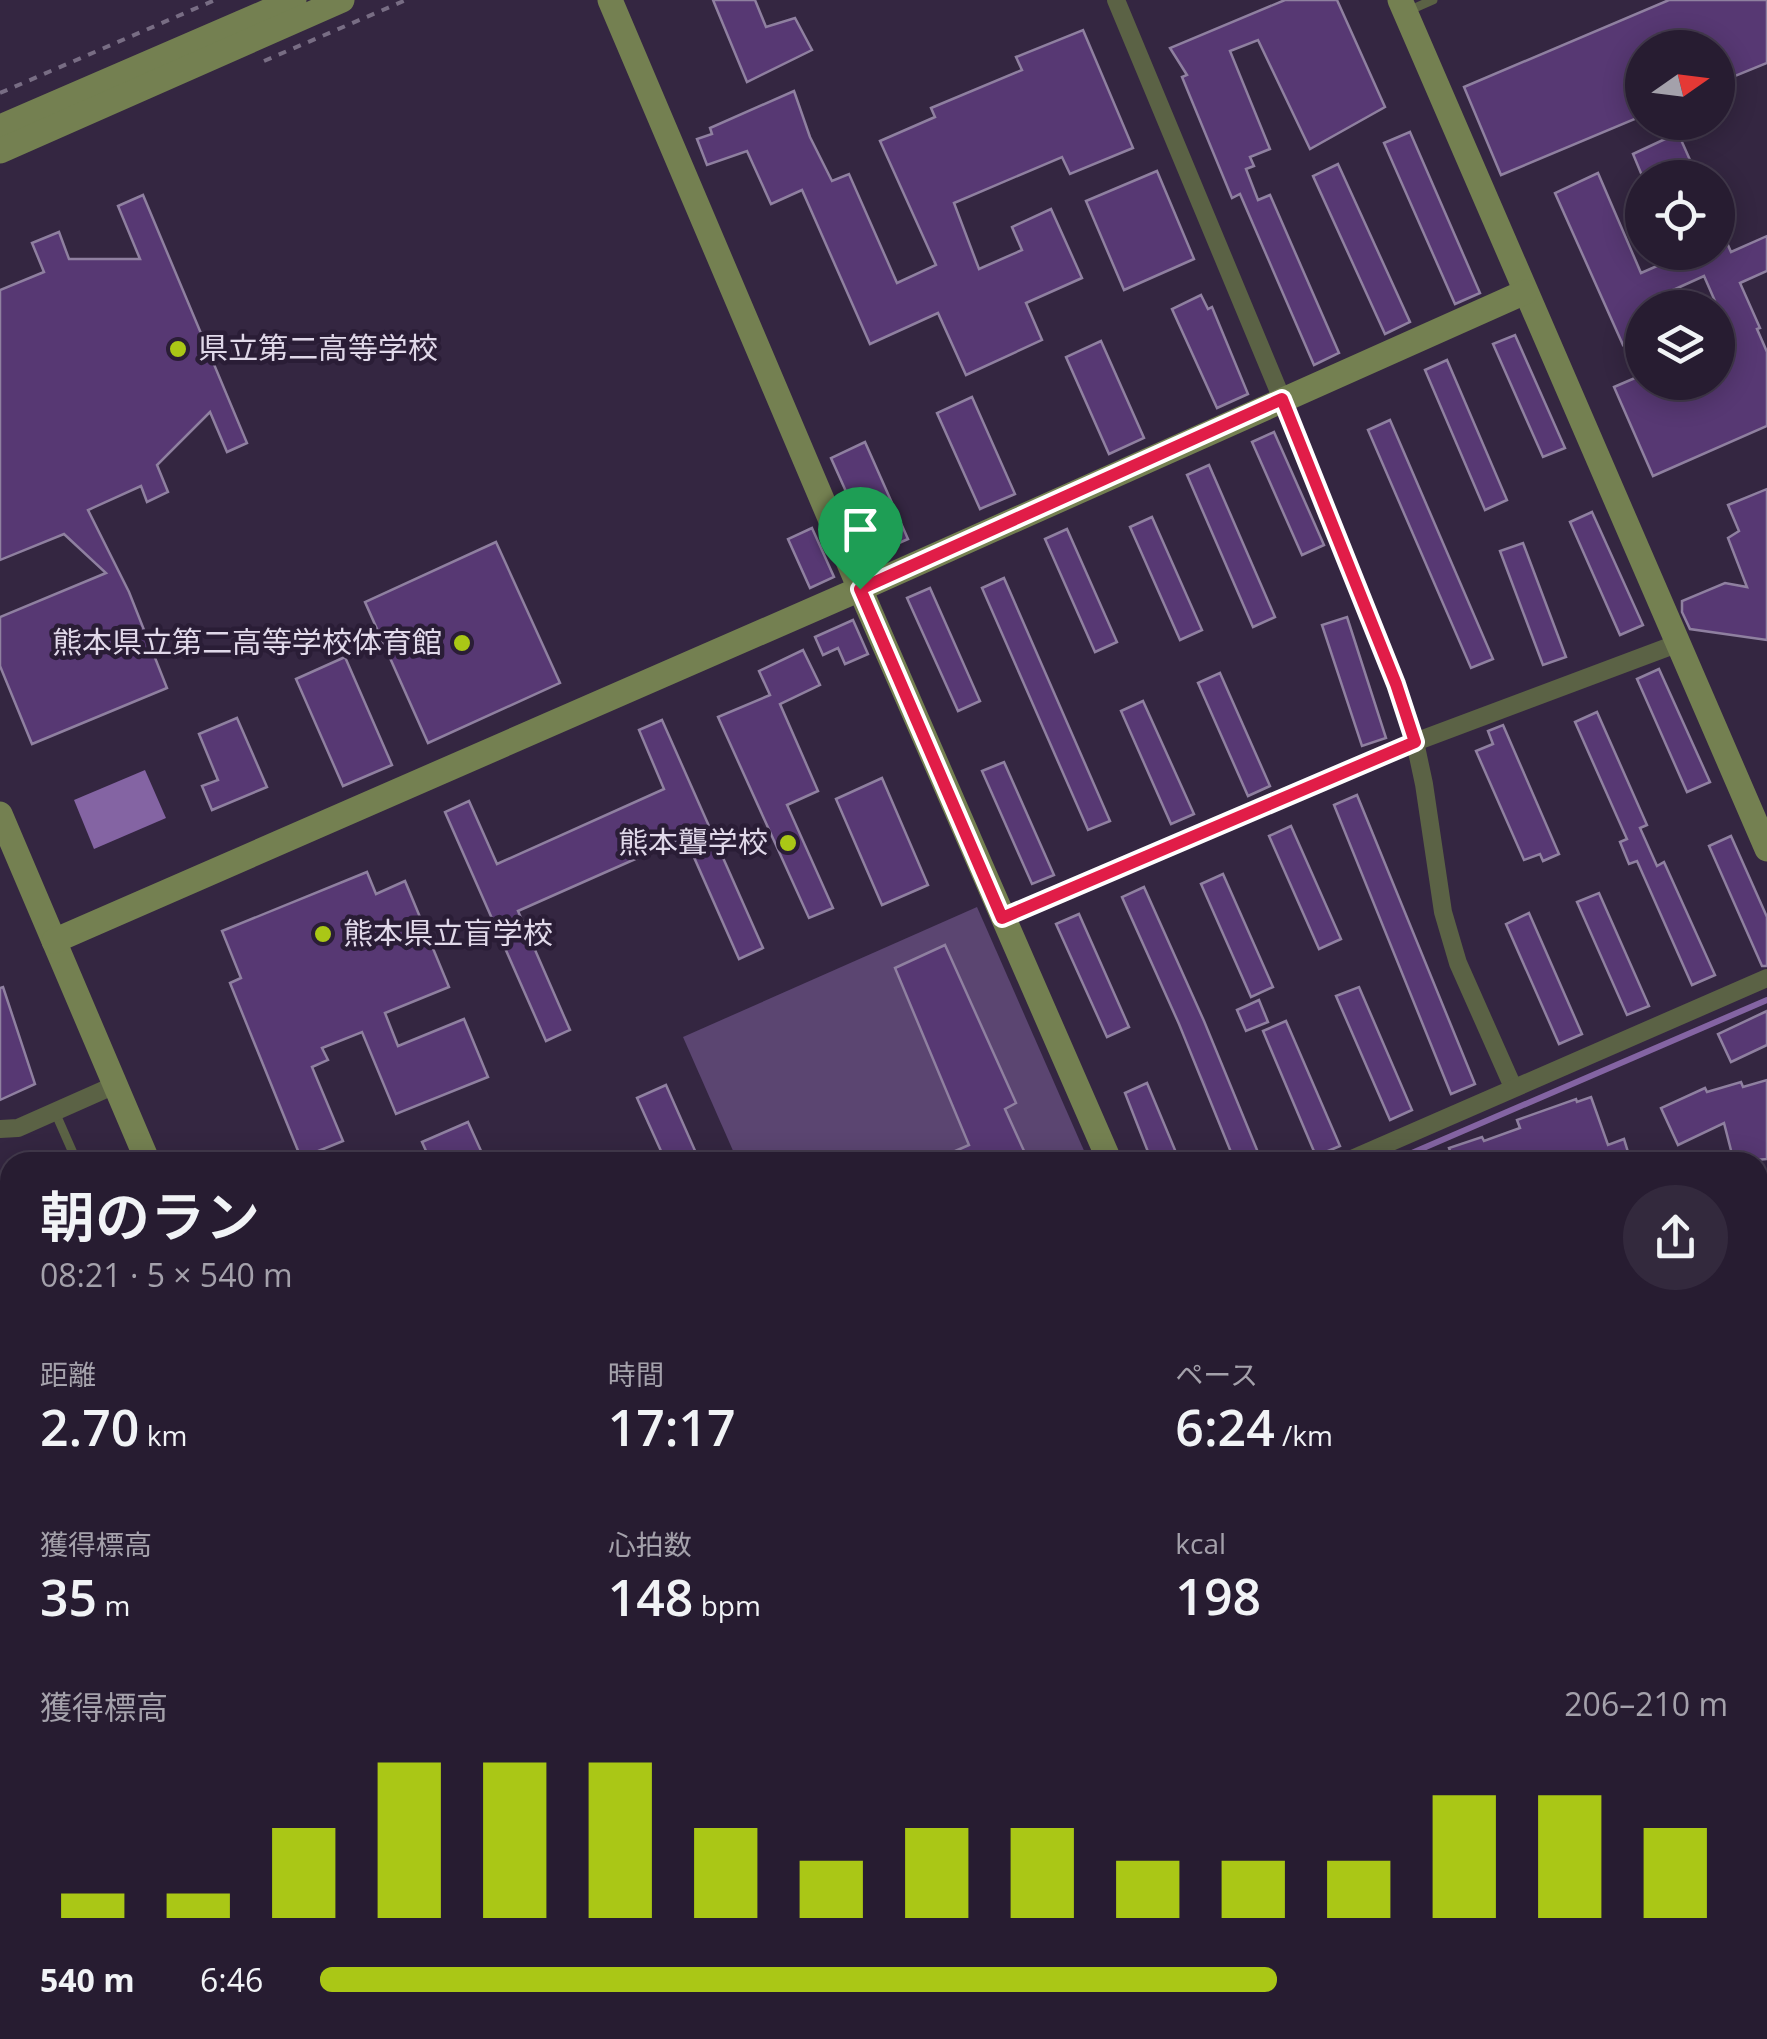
<!DOCTYPE html>
<html lang="ja">
<meta charset="utf-8">
<style>
:root{--surface:#271c31;--page:#33293d;--text:#f1f3f6;--muted:#a4a1ab;--line:#433a4d;--accent:#aac716}
body{margin:0;font-family:"Open Sans","Noto Sans JP",sans-serif;background:var(--page);color:var(--text);height:100vh;display:flex;flex-direction:column;font-size:38px;white-space:nowrap}
*{box-sizing:border-box;margin:0}
p{font-size:32px;color:var(--muted)}
.icon{flex:none;width:55px;height:55px;fill:none;stroke:currentColor;stroke-width:2;stroke-linecap:round;stroke-linejoin:round}
.map{position:relative;flex:1;overflow:hidden}
.side{position:absolute;left:0px;top:1152px;width:1768px;height:888px;display:flex;flex-direction:column;background:var(--surface);border-radius:30px 30px 0 0;box-shadow:0 5px 25px #0003,0 0 0 2px var(--line)}
.side>*{flex:none}
.needle{width:65px;rotate:76deg}
.buttons{position:absolute;left:1625px;top:30px;display:grid;gap:20px}
.buttons a{display:grid;place-items:center;width:110px;height:110px;border-radius:50%;background:var(--surface);box-shadow:0 5px 25px #0003,0 0 0 2px var(--line);font-size:50px}
.pin{position:absolute;display:grid;place-items:center;width:85px;height:85px;color:#fff;margin:-102px -42px;border-radius:50% 50% 50% 0;rotate:-45deg;box-shadow:0 0 10px #0007}
.pin .icon{rotate:45deg}
.round{display:grid;place-items:center;flex:none;width:105px;height:105px;border-radius:52px;background:var(--page)}
.head{display:flex;align-items:center;justify-content:space-between;height:170px;padding:0 40px}
h1{font-size:55px;font-weight:600;line-height:75px}
.stats{display:grid;grid-template-columns:repeat(3,1fr);gap:15px;height:170px;padding:10px 40px}
.stats div{display:grid;align-content:center}
.stats b{font-size:50px;font-weight:600}
.stats small{font-size:28px;font-weight:400}
.stats p{font-size:28px}
.chart{height:280px;padding:20px 40px}
.chart p{display:flex;justify-content:space-between}
.chart svg{width:100%;height:180px;margin-top:10px;stroke:var(--accent);stroke-width:6}
ul{padding:0 40px;list-style:none;font-size:32px}
li{display:grid;grid-template-columns:160px 120px 1fr;align-items:center;height:75px}
li i{height:25px;border-radius:12px;background:var(--accent)}
.map>svg:first-child{display:block}
.green{fill:#5b4571}
.water{fill:#8464a3}
.lines{fill:none;stroke-linecap:round;stroke-linejoin:round}
.stream{stroke:#8464a3;stroke-width:6}
.building{fill:#573873;stroke:#8f80a0;stroke-width:2.5}
.path{stroke:#786d84;stroke-width:4;stroke-dasharray:8 8;stroke-linecap:butt}
.lane{stroke:#5b6245;stroke-width:9}
.street{stroke:#5b6245;stroke-width:18}
.secondary{stroke:#748051;stroke-width:25}
.route-casing{stroke:#fff;stroke-width:20}
.route{stroke:#e11d48;stroke-width:12}
.poi-dot{fill:#aac716;stroke:#2a1d36;stroke-width:4}
.labels{text-anchor:middle;stroke-width:9;stroke-linejoin:round;paint-order:stroke}
.poi-label{font-size:30px;fill:#e0d8e9;stroke:#2a1d36;text-anchor:start}
</style>
<div class="map">
<svg width="1767" height="2039" viewBox="0 0 1767 2039">
<rect width="100%" height="100%" fill="#342641"/>
<!-- green -->
<path class="green" d="M977,907L1089,1162H738L683,1037Z"/>
<!-- water -->
<path class="water" d="M145,770L166,818L94,849L74,800Z"/>
<g class="lines">
<!-- stream -->
<g class="stream">
<path d="M1391,1162L1767,1000"/>
<path d="M0,1762L10,1758"/>
</g>
</g>
<!-- building -->
<g class="building">
<path d="M713,0H755L766,27L795,18L812,50L747,82Z"/>
<path d="M1285,0H1337L1385,107L1310,149L1258,40L1230,51L1270,149L1250,157L1254,166L1246,169L1258,200L1270,195L1339,353L1314,365L1240,194L1232,198L1182,77L1187,75L1170,48Z"/>
<path d="M1669,0H1767V63L1718,83V48H1642V116L1501,175L1464,87Z"/>
<path d="M1083,30L1133,148L1070,174L1062,157L954,203L979,269L1022,250L1012,227L1051,209L1082,278L1026,303L1042,340L966,375L938,313L870,344L802,190L771,204L747,151L707,165L697,139L712,134L710,128L794,91L810,137L832,181L849,174L897,283L936,265L880,141L935,117L931,108L1022,70L1016,57Z"/>
<path d="M1410,132L1480,293L1455,304L1384,143Z"/>
<path d="M1678,133L1698,178H1643L1633,154Z"/>
<path d="M1338,164L1410,322L1385,334L1313,176Z"/>
<path d="M1157,171L1194,259L1124,290L1086,201Z"/>
<path d="M1598,173L1641,273L1689,252H1718V222L1731,252L1767,236V271L1740,283L1760,328L1757,329L1767,352V426L1653,476L1614,387L1642,375V382H1718V346L1732,340L1704,276L1651,300L1654,308H1642V337L1623,345L1555,193Z"/>
<path d="M143,195L247,443L227,452L210,412L157,465L168,492L147,502L141,486L88,510L129,592L167,688L32,744L0,666V617L106,573L64,534L0,560V290L44,272L32,243L59,232L69,259H140L118,206Z"/>
<path d="M1201,295L1208,309L1212,307L1248,394L1217,408L1172,309Z"/>
<path d="M1515,335L1565,448L1543,457L1493,344Z"/>
<path d="M1101,341L1144,438L1109,454L1066,357Z"/>
<path d="M1447,360L1507,500L1485,510L1425,370Z"/>
<path d="M972,397L1015,494L980,509L937,413Z"/>
<path d="M1390,420L1493,659L1471,668L1368,430Z"/>
<path d="M1274,432L1324,545L1302,555L1252,442Z"/>
<path d="M865,442L908,539L874,554L831,458Z"/>
<path d="M1209,465L1275,617L1253,627L1187,475Z"/>
<path d="M1767,489V640L1690,629L1682,612V601L1725,583L1747,587L1728,538L1739,531L1728,505Z"/>
<path d="M1592,512L1643,625L1620,635L1570,522Z"/>
<path d="M1152,517L1202,630L1180,640L1130,527Z"/>
<path d="M812,528L834,577L810,588L788,539Z"/>
<path d="M1067,529L1117,642L1095,652L1045,539Z"/>
<path d="M496,542L560,683L428,743L365,602Z"/>
<path d="M1523,543L1566,657L1543,665L1500,551Z"/>
<path d="M1004,578L1110,821L1088,830L982,588Z"/>
<path d="M930,588L980,701L958,711L907,598Z"/>
<path d="M1347,617L1386,738L1362,746L1322,625Z"/>
<path d="M853,620L868,654L845,664L838,648L823,655L815,637Z"/>
<path d="M803,650L820,685L780,704L818,791L787,805L833,908L809,918L718,717L770,695L759,671Z"/>
<path d="M345,657L392,765L343,786L296,679Z"/>
<path d="M1659,669L1710,782L1687,792L1637,679Z"/>
<path d="M1220,673L1270,786L1248,796L1198,683Z"/>
<path d="M1143,701L1194,814L1171,824L1121,711Z"/>
<path d="M1597,712L1647,825L1640,828L1657,866L1664,862L1715,975L1692,985L1637,861L1629,864L1620,842L1627,839L1575,722Z"/>
<path d="M237,718L267,787L212,810L202,786L218,780L199,734Z"/>
<path d="M662,720L763,948L739,959L685,837L518,911L570,1030L546,1041L445,812L469,801L497,864L664,789L639,730Z"/>
<path d="M1503,725L1559,854L1543,861L1540,854L1524,860L1476,751L1493,744L1488,731Z"/>
<path d="M1004,762L1054,875L1032,884L982,771Z"/>
<path d="M882,778L928,885L882,905L836,799Z"/>
<path d="M1357,795L1475,1084L1451,1094L1334,805Z"/>
<path d="M1291,826L1341,939L1319,949L1269,836Z"/>
<path d="M1731,836L1767,917V966H1762L1709,846Z"/>
<path d="M367,872L376,894L405,881L449,987L385,1013L398,1046L464,1019L488,1077L396,1114L362,1032L322,1048L328,1060L312,1067L343,1141L301,1158L230,983L241,978L222,931Z"/>
<path d="M1223,874L1273,987L1251,997L1201,884Z"/>
<path d="M1144,887L1204,1021L1262,1162H1235L1179,1024L1122,897Z"/>
<path d="M1599,893L1649,1006L1627,1015L1577,902Z"/>
<path d="M1529,913L1582,1034L1559,1044L1506,924Z"/>
<path d="M1079,914L1129,1027L1107,1037L1056,924Z"/>
<path d="M945,945L1016,1103L1005,1109L1029,1162H930L969,1145L895,968Z"/>
<path d="M3,987L35,1084L0,1100V988Z"/>
<path d="M1359,987L1412,1110L1390,1120L1336,996Z"/>
<path d="M1259,1000L1268,1022L1246,1031L1237,1010Z"/>
<path d="M1767,1011V1045L1731,1062L1718,1034Z"/>
<path d="M1286,1021L1340,1146L1316,1156L1263,1031Z"/>
<path d="M1767,1080V1159L1734,1162L1724,1123L1678,1145L1661,1108L1705,1088L1707,1092L1741,1082L1743,1087Z"/>
<path d="M1147,1083L1180,1162H1152L1125,1093Z"/>
<path d="M666,1085L700,1162H666L637,1098Z"/>
<path d="M1591,1097L1608,1145L1624,1139L1631,1162H1552L1548,1152L1519,1162H1454L1449,1148L1482,1137L1484,1141L1520,1128L1517,1120L1576,1099L1577,1102Z"/>
<path d="M468,1122L486,1162H431L422,1142Z"/>
</g>
<g class="lines">
<!-- path -->
<g class="path">
<path d="M264,61L406,0"/>
<path d="M0,93L215,0"/>
</g>
<!-- lane -->
<g class="lane">
<path d="M1408,11L1433,0"/>
<path d="M55,1112L77,1162"/>
<path d="M35,1158L36,1162"/>
<path d="M0,1310L10,1327"/>
<path d="M0,1452L10,1456"/>
<path d="M1758,1558L1766,1582"/>
<path d="M0,1600L10,1621"/>
<path d="M1758,1612L1767,1609"/>
<path d="M0,1666L10,1669"/>
<path d="M1040,2030L1042,2039"/>
</g>
<!-- street -->
<g class="street">
<path d="M1116,0L1282,399L1396,684L1415,742L1424,784L1443,912L1458,963L1513,1087"/>
<path d="M1002,918L1415,742L1679,643"/>
<path d="M0,1129L18,1128L115,1085"/>
<path d="M1345,1162L1767,978"/>
<path d="M1758,1394L1767,1391"/>
<path d="M0,1723L10,1744"/>
<path d="M0,1782L10,1778"/>
<path d="M1758,1836H1767"/>
<path d="M1758,1983L1767,1982"/>
<path d="M0,1998L10,1987"/>
<path d="M39,2030L42,2039"/>
<path d="M205,2030L207,2039"/>
<path d="M368,2030L370,2039"/>
<path d="M528,2030L530,2039"/>
<path d="M826,2030L833,2039"/>
<path d="M1206,2030L1207,2039"/>
<path d="M1338,2030L1340,2039"/>
<path d="M1503,2035L1525,2030"/>
<path d="M885,2039L897,2030"/>
</g>
<!-- secondary -->
<g class="secondary">
<path d="M610,0L860,589L1110,1162"/>
<path d="M1400,0L1767,849"/>
<path d="M0,127L294,0"/>
<path d="M0,151L342,0"/>
<path d="M0,814L148,1162"/>
<path d="M54,941L860,589L1525,292"/>
<path d="M699,2030L701,2039"/>
</g>
</g>
<g class="lines">
<defs>
<path id="route" d="M1282,399L1396,684L1415,742L1002,918L860,589Z"/>
</defs>
<!-- route casing -->
<use href="#route" class="route-casing"/>
<!-- route -->
<use href="#route" class="route"/>
</g>
<!-- markers -->
<g class="poi-dot">
<circle cx="178" cy="349" r="10"/>
<circle cx="462" cy="643" r="10"/>
<circle cx="788" cy="843" r="10"/>
<circle cx="323" cy="934" r="10"/>
</g>
<g class="labels">
<!-- poi labels -->
<g class="poi-label">
<text x="198" y="359">県立第二高等学校</text>
<text x="442" y="653" text-anchor="end">熊本県立第二高等学校体育館</text>
<text x="768" y="853" text-anchor="end">熊本聾学校</text>
<text x="343" y="944">熊本県立盲学校</text>
</g>
</g>
</svg>
<div class="buttons">
<a><svg class="needle" viewBox="-14 -14 28 28"><path d="M0-13l5 13h-10z" fill="#e53935"/><path d="M0 13l5-13h-10z" fill="#a4a1ab"/></svg></a>
<a><svg class="icon" aria-label="locate" viewBox="0 0 24 24"><circle cx="12" cy="12" r="6"/><path d="M12 2v4M12 18v4M2 12h4M18 12h4"/></svg></a>
<a><svg class="icon" aria-label="layers" viewBox="0 0 24 24"><path d="M12 4l9 5-9 5-9-5zM3 14l9 5 9-5"/></svg></a>
</div>
<div class="pin" style="left:860px;top:589px;background:#1e9e55"><svg class="icon" aria-label="arrive" viewBox="0 0 24 24"><path d="M6 21V4h12l-3 4 3 4H6"/></svg></div>
<section class="side">
<div class="head"><div><h1>朝のラン</h1><p>08:21 · 5 × 540 m</p></div><a class="round"><svg class="icon" aria-label="share" viewBox="0 0 24 24"><path d="M12 15V3M7 8l5-5 5 5M5 13v7h14v-7"/></svg></a></div>
<div class="stats">
<div><p>距離</p><b>2.70<small> km</small></b></div>
<div><p>時間</p><b>17:17</b></div>
<div><p>ペース</p><b>6:24<small> /km</small></b></div>
</div>
<div class="stats">
<div><p>獲得標高</p><b>35<small> m</small></b></div>
<div><p>心拍数</p><b>148<small> bpm</small></b></div>
<div><p>kcal</p><b>198</b></div>
</div>
<div class="chart"><p><span>獲得標高</span>206–210 m</p>
<svg viewBox="0 0 160 44" preserveAspectRatio="none"><path d="M5 44V38M15 44V38M25 44V22M35 44V6M45 44V6M55 44V6M65 44V22M75 44V30M85 44V22M95 44V22M105 44V30M115 44V30M125 44V30M135 44V14M145 44V14M155 44V22"/></svg>
</div>
<ul>
<li><b>540 m</b>6:46<i style="width:68%"></i></li>
</ul>
</section>
</div>
